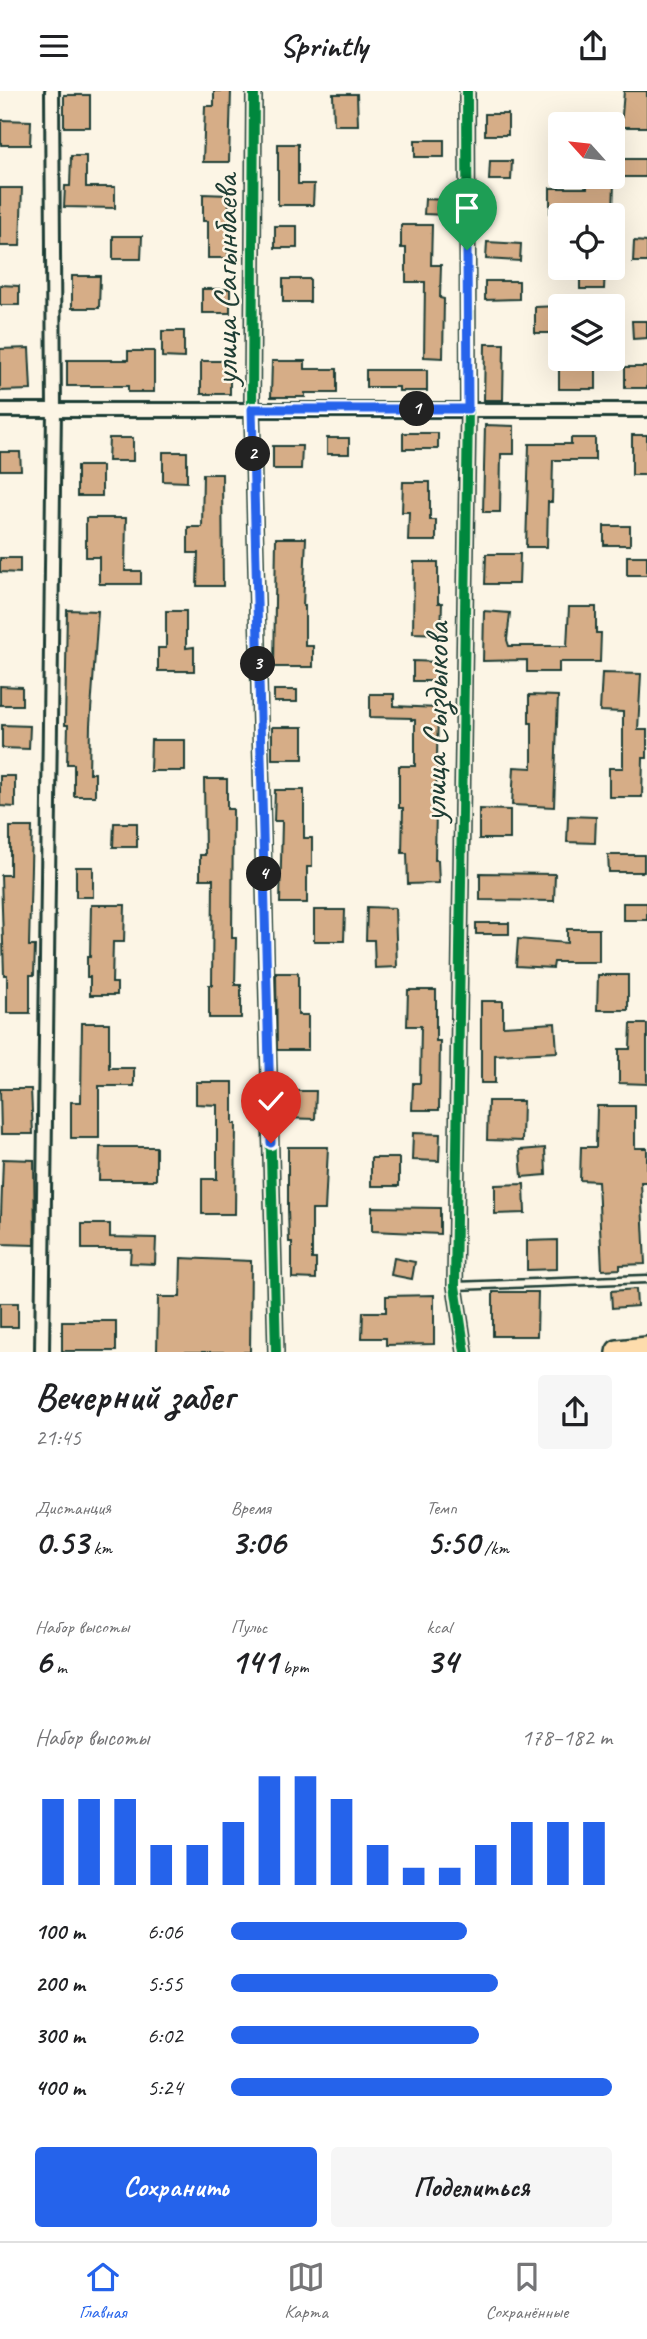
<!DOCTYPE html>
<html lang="ru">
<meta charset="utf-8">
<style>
:root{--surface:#fff;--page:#f6f6f6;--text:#202124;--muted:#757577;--line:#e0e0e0;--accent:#2563eb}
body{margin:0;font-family:Caveat,sans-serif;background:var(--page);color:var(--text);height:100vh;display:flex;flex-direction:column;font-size:26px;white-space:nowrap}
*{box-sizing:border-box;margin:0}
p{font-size:23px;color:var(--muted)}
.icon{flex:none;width:38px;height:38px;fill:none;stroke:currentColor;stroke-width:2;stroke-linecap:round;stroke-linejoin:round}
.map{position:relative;height:1261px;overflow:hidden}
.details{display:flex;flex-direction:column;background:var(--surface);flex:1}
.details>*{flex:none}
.needle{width:46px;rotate:297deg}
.buttons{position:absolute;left:548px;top:21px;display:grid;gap:14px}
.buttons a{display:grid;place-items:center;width:77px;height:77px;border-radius:7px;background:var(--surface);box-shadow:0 7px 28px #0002;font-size:35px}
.pin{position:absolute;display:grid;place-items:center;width:60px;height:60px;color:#fff;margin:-72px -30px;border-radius:50% 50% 50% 0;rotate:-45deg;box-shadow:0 0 7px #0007}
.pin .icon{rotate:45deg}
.km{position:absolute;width:35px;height:35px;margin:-18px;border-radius:50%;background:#222;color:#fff;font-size:19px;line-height:35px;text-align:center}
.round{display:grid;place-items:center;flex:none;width:74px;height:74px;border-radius:7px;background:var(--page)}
.overview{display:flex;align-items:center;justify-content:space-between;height:119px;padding:0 35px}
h1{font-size:38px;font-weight:700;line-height:52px}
.metrics{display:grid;grid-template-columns:repeat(3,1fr);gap:10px;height:119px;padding:7px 35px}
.metrics div{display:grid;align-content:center}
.metrics b{font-size:35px;font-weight:700}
.metrics small{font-size:19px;font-weight:400}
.metrics p{font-size:19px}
.chart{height:196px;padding:14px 35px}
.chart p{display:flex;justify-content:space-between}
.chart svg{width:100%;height:126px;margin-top:7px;stroke:var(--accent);stroke-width:6}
.primary-button{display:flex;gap:14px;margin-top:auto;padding:14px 35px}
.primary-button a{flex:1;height:80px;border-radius:7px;background:var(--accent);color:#fff;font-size:28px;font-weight:700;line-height:80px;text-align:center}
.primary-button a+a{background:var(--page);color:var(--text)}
ul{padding:0 35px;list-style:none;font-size:23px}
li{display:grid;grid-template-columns:112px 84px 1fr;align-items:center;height:52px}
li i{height:18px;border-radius:9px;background:var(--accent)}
header{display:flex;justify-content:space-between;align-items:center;height:91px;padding:0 35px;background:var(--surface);font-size:32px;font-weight:700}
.tab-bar{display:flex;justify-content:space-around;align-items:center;height:98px;border-top:2px solid var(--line);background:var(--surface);font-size:19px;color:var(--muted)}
.tab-bar a{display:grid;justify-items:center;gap:4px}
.tab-bar .selected{color:var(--accent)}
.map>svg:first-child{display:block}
.building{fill:#d6ad87;stroke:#1f3d34;stroke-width:2}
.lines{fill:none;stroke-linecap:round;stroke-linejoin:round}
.lane-casing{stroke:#1f3d34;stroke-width:11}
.street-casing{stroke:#1f3d34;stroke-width:18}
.highway-casing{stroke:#1f3d34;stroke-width:28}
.lane{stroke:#fcf5e5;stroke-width:6}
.street{stroke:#fcf5e5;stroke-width:12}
.highway{stroke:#fddcac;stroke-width:23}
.cycleway-casing{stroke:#fcf5e5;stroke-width:15}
.cycleway{stroke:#00873e;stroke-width:10}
.route-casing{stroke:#fff;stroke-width:14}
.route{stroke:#2563eb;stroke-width:9}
.labels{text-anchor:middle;stroke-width:5;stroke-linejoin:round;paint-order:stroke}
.street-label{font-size:35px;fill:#1f3d34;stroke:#fcf5e5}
</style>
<header><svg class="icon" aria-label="menu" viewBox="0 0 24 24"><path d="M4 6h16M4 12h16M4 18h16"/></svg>Sprintly<svg class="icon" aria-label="share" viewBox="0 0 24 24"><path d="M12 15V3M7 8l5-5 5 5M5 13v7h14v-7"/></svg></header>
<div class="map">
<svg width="647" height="1261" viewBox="0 0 647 1261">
<rect width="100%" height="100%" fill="#fcf5e5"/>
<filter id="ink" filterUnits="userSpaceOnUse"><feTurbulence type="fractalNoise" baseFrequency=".0143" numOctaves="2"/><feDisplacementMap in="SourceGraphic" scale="14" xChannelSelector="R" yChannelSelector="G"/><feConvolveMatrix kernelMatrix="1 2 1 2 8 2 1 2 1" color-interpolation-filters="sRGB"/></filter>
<g filter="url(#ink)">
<!-- building -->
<g class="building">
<path d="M214,0H231L229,71H203L205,15H214Z"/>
<path d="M624,0H647V36H621Z"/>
<path d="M333,3H357L358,34H334Z"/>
<rect x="64" y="4" width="26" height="32"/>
<rect x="485" y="23" width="23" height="21"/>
<path d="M1,29L31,30L30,54H1Z"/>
<rect x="415" y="49" width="29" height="17"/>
<path d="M278,53H298V93H314L313,114H278Z"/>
<path d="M71,65H86V96H115V117L64,116L65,95H70Z"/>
<rect x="620" y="68" width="25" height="18"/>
<path d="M490,70H512L511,89H489Z"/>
<path d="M587,91H614L613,123H550V97H587Z"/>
<path d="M0,97H22L20,155H0Z"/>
<path d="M203,103L229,104L228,167H208V130H203Z"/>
<path d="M425,108L447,109L446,124L424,123Z"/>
<path d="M401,134H432L431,174H441L440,207L444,208L443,267L424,266L425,191H406V157H401Z"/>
<rect x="275" y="135" width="22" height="22"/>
<path d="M113,145H142L141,168H113Z"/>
<path d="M634,150L647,151V171H633Z"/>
<path d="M487,151L521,153L520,170L486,168Z"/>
<path d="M580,177H605L604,198H580Z"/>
<path d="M72,185H100L99,217H72Z"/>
<rect x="283" y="188" width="27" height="23"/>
<path d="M485,190H519V208L485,209Z"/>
<path d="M0,194L19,195V214H0Z"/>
<rect x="202" y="198" width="28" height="24"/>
<path d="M559,215V242H535V216Z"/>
<path d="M632,230H647V247L633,248Z"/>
<path d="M162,240H184V267L162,266Z"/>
<path d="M485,253H504L503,309H484Z"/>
<path d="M29,257L31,299L0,300V258Z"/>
<path d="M128,260H154V301H128V295H67V269H128Z"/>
<rect x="559" y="268" width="37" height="30"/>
<rect x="201" y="270" width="29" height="33"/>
<path d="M272,270H305V278H337V302H305V306H271Z"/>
<rect x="625" y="276" width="22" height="21"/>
<path d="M366,279H427V300H399V296H366Z"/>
<path d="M485,334L514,335V363H501L500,421H483Z"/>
<rect x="403" y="342" width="35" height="16"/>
<rect x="632" y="344" width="15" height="40"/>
<path d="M109,347H133V370H108Z"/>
<rect x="327" y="347" width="22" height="16"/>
<path d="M571,347H595V369H553L552,411H548L547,456H526L529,353H571Z"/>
<path d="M273,355H302L301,378H273Z"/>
<path d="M0,361H20L21,379H0Z"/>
<path d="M163,361H187V391L163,390Z"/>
<rect x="77" y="375" width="25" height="30"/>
<path d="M203,383H222L223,495H197L198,462H188V436H202Z"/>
<path d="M403,391H430V429H436V450H408L409,421H402Z"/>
<path d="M86,427H126L125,480H141V493H99V466H86Z"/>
<rect x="604" y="435" width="26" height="19"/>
<path d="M276,447H306L303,515H305V555H313V576H274Z"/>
<path d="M486,463H520L519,493H485Z"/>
<rect x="627" y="465" width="20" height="19"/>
<path d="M0,467H20V482L0,481Z"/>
<path d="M414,471H438V512H442L441,543L413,542Z"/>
<path d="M569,516H596V542H601L600,571H559V581H527V569L483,570L484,520L510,522L507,549L509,555H567Z"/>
<path d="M67,519L98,520L90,634L89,682H95V705H74V673H67L68,634H65Z"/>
<path d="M166,520H186V557L194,556V580H158V557H166Z"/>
<path d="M413,570L439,571V590H413Z"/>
<path d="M602,582L641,583L638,639H647V667H643L642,706H609V677H623V621L600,620Z"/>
<path d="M0,595L22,596V614H0Z"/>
<rect x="274" y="599" width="23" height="12"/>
<path d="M370,603H394V615L438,617L435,769H438L439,792L408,793L407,762H402L403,717H399V675H415V629H411V627L370,626Z"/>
<path d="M529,604L558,605L554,716L512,714L514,676L532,677V632H529Z"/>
<path d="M2,634L30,635L29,658L2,657Z"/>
<rect x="272" y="636" width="31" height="32"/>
<path d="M151,649H185V680H150Z"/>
<path d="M0,685H15V716L0,715Z"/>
<path d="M204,688H227V718H233L232,847H236L235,894H241V927H209V894H212L213,788H200V764H205Z"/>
<path d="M275,699H304V747H312V776H307V812H280L282,730H274Z"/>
<path d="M479,718L510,719V748H479Z"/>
<path d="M568,725L596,726L595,752L567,751Z"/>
<path d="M114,732H137V756H113Z"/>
<path d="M10,736H32L29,855H35L34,884H30V922H7V884H4L1,784H10Z"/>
<path d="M608,764H644V781H609Z"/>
<rect x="76" y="776" width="17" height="30"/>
<path d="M480,782L555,783L554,810L480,809Z"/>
<rect x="623" y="812" width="24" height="17"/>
<path d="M91,814H125L124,851H113L112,892H117V904H90V886H87V866H90Z"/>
<path d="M367,816L395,817L397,876L375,877L374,849H366Z"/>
<path d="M314,819H345L344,850H314Z"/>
<rect x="476" y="832" width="33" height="11"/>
<path d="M567,838H599V871H554L553,877L516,875L518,848L567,852Z"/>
<path d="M276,882H298V924H308V959H277Z"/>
<path d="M598,884H628V919H597Z"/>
<path d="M408,899H436V950H440L439,1019H412L413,992H420L421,935H407Z"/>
<path d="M481,910H503V935L555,932L557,961L495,964V992H481Z"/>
<path d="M82,932H109V977H134V995H99V1047H71V1011H81Z"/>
<path d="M631,933H647V993L619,992V958H630Z"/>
<path d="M196,991H233V1033H236L235,1123H202V1088H217V1014L196,1013Z"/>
<path d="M0,998H31L33,1043H1Z"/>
<path d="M284,1000H316L315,1028L284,1027Z"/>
<path d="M488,1010H523L522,1050L487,1049Z"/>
<path d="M597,1015H635V1057H647V1091H641L645,1173L620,1174V1178L602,1179L598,1090L580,1089L581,1056H596Z"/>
<path d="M413,1042L440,1043L439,1070L412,1069Z"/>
<path d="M100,1056H156V1089H99Z"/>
<path d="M288,1056H328L325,1119H312V1168H316V1188L292,1187V1151H289L288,1118Z"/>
<path d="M545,1057L546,1084L522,1086L520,1059Z"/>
<rect x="371" y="1067" width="28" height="28"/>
<path d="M3,1068L34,1069L35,1154L0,1153Z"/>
<path d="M524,1093L525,1122L495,1123V1094Z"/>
<path d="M372,1116L440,1117V1143L372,1140Z"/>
<path d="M82,1133H110V1146L156,1147L155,1173L130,1172L131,1158H82Z"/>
<path d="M557,1149V1178L527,1179V1150Z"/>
<path d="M181,1167L251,1170L250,1261H157L158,1206H180Z"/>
<path d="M394,1167L415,1171L412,1188L391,1184Z"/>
<path d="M636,1198L637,1215L612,1217L611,1200Z"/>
<path d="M493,1201H538L537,1245H493Z"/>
<path d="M434,1204V1253L386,1254V1247H362L363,1221H386V1205Z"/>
<rect x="0" y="1212" width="18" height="24"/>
<rect x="62" y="1230" width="54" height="30"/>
</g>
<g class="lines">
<defs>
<path id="lane" d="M455,1195L647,1188"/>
<g id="street">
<path d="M254,0L252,318L276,1261"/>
<path d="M0,319H647"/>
<path d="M42,1261L54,319L52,0"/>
<path d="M465,1261L455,1195L468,318L467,0"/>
</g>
<path id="highway" d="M618,1261L647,1258"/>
</defs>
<!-- lane casing -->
<use href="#lane" class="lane-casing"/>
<!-- street casing -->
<use href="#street" class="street-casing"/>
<!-- highway casing -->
<use href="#highway" class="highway-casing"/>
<!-- lane -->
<use href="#lane" class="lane"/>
<!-- street -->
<use href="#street" class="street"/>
<!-- highway -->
<use href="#highway" class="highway"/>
<defs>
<g id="cycleway">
<path d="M254,0L252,318L276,1261"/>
<path d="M465,1261L455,1195L468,318L467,0"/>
</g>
</defs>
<!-- cycleway casing -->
<use href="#cycleway" class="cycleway-casing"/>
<!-- cycleway -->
<use href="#cycleway" class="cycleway"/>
</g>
</g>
<g class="lines" filter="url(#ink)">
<defs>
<path id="route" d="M271,1052L252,318H468L467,159"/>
</defs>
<!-- route casing -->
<use href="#route" class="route-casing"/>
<!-- route -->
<use href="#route" class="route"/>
</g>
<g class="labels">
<!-- street labels -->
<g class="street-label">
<text transform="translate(225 189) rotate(-90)" y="12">улица Сагынбаева</text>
<text transform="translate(435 631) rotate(-89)" y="12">улица Сыздыкова</text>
</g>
</g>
</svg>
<div class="buttons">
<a><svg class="needle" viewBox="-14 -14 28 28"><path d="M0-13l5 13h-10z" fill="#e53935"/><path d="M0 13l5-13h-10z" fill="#757577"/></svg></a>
<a><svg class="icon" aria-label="locate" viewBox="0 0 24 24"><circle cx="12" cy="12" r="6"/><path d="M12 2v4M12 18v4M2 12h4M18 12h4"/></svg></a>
<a><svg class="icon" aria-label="layers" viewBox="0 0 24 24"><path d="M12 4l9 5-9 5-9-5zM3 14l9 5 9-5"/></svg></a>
</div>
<div class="pin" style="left:467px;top:159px;background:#1e9e55"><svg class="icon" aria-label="arrive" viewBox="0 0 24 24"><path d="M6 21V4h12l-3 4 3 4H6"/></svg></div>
<div class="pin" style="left:271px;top:1052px;background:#d93025"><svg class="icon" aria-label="check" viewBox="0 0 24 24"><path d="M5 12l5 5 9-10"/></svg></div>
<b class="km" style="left:417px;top:318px">1</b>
<b class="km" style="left:253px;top:363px">2</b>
<b class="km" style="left:258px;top:573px">3</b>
<b class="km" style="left:264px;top:783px">4</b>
</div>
<section class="details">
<div class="overview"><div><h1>Вечерний забег</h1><p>21:45</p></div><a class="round"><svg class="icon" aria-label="share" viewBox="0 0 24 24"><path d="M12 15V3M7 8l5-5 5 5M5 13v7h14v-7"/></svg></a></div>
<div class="metrics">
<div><p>Дистанция</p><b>0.53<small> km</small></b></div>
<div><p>Время</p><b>3:06</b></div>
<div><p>Темп</p><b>5:50<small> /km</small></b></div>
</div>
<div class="metrics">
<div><p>Набор высоты</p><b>6<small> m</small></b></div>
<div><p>Пульс</p><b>141<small> bpm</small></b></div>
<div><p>kcal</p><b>34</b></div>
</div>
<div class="chart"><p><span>Набор высоты</span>178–182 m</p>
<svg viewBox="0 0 160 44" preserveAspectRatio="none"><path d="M5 44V14M15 44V14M25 44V14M35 44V30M45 44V30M55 44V22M65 44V6M75 44V6M85 44V14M95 44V30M105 44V38M115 44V38M125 44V30M135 44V22M145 44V22M155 44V22"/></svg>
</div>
<ul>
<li><b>100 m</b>6:06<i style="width:62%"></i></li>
<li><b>200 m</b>5:55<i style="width:70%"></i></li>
<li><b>300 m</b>6:02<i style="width:65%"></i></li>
<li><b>400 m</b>5:24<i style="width:100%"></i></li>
</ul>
<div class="primary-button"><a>Сохранить</a><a>Поделиться</a></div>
</section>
<nav class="tab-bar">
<a class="selected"><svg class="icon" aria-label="home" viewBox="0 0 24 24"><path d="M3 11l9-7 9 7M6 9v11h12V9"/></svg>Главная</a>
<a><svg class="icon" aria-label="map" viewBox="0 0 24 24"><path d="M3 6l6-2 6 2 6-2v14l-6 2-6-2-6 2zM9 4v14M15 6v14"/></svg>Карта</a>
<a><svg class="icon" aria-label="saved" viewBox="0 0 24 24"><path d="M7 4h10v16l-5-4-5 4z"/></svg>Сохранённые</a>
</nav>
